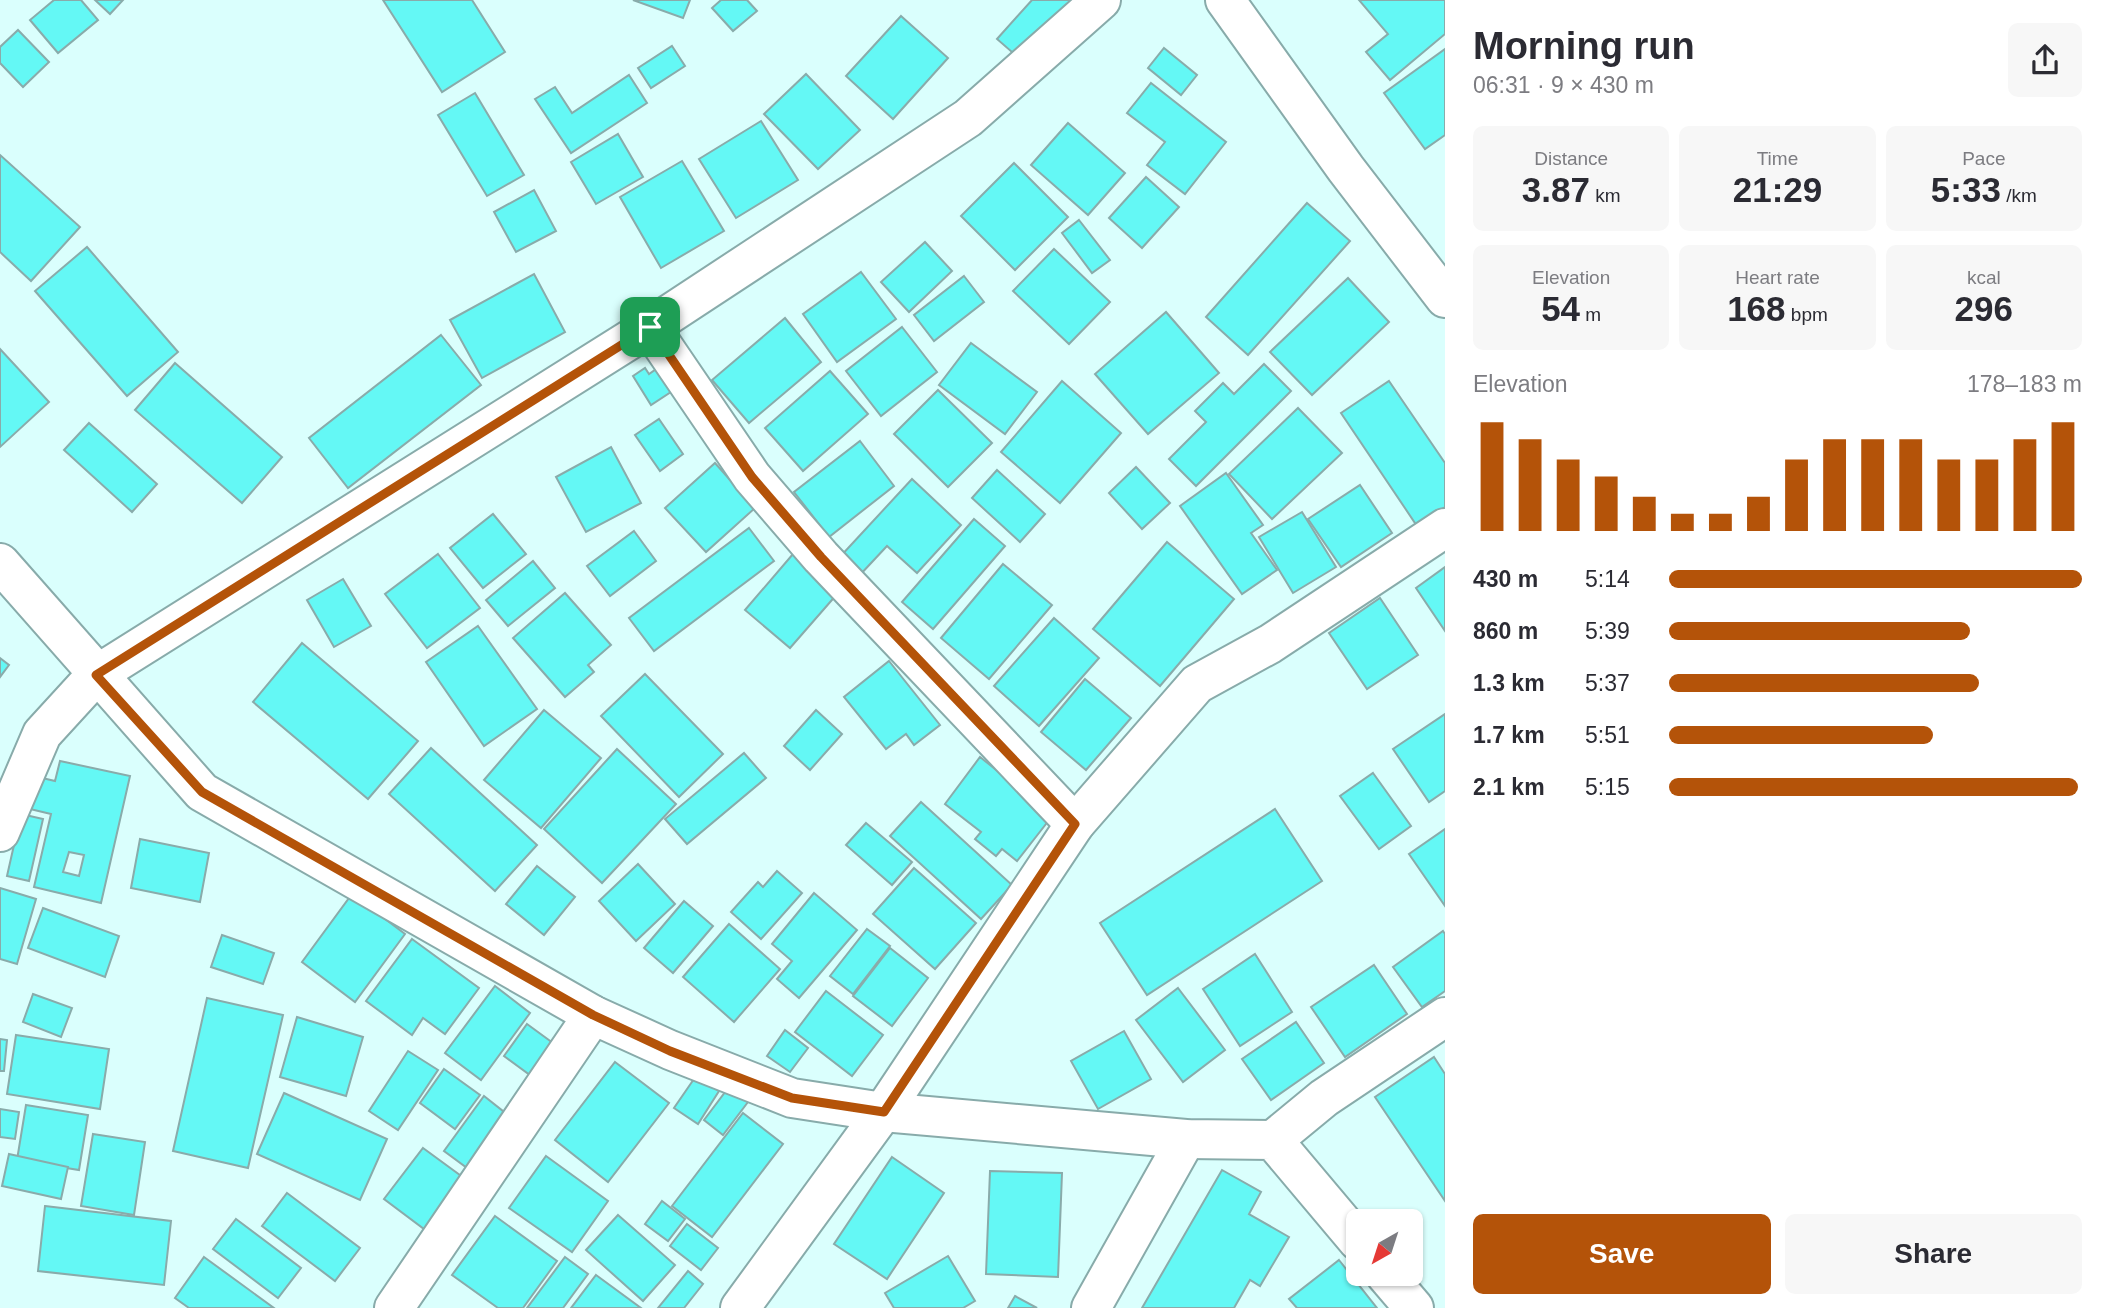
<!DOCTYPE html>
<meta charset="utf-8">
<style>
:root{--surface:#fff;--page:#f7f7f7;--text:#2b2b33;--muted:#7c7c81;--accent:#b45309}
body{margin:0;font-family:Helvetica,sans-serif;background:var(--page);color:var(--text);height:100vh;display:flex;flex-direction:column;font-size:26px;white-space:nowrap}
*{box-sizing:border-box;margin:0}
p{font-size:23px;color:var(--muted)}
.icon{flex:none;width:38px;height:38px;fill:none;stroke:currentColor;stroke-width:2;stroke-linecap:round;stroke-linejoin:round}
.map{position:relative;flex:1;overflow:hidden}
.sheet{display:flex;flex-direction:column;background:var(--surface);width:665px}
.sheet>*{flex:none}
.needle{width:46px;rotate:219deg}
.controls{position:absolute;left:1346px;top:1209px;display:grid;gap:14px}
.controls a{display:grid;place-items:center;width:77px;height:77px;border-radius:10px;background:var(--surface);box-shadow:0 2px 5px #0004;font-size:35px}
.pin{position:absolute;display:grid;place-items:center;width:60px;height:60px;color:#fff;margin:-30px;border-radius:14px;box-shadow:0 4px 10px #0006}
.round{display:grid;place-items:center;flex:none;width:74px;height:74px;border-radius:10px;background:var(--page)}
.headline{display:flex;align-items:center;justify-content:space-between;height:119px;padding:0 28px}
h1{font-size:38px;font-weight:800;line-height:52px}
.metrics{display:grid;grid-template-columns:repeat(3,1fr);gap:10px;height:119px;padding:7px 28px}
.metrics div{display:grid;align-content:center;border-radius:10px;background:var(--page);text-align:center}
.metrics b{font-size:35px;font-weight:800}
.metrics small{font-size:19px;font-weight:400}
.metrics p{font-size:19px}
.chart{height:196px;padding:14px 28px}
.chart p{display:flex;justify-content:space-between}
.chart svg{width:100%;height:126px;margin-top:7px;stroke:var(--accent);stroke-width:6}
.cta{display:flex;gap:14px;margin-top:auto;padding:14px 28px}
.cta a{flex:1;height:80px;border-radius:10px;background:var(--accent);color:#fff;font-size:28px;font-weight:800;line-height:80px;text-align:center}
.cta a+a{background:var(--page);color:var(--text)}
ul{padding:0 28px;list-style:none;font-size:23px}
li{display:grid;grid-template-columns:112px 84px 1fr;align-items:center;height:52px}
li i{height:18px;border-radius:9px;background:var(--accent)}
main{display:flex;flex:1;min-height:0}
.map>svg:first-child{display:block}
.building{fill:#64f8f5;stroke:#89abaa;stroke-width:2;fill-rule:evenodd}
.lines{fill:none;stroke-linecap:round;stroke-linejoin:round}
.minor-casing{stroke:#88abaa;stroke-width:42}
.secondary-casing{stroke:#88abaa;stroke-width:42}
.minor{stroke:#fff;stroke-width:38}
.secondary{stroke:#fff;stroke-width:38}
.route-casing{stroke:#fff;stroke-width:14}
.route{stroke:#b45309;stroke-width:9}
</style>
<main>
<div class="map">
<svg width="1445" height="1308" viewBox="0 0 1445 1308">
<rect width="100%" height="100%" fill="#dafffd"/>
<!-- building -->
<g class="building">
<path d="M54,0H81L98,20L58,53L30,20Z"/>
<path d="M95,0H123L110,14Z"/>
<path d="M383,0H472L505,52L442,92Z"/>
<path d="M633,0H690L683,18Z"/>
<path d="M721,0H747L757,11L733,31L712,8Z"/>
<path d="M1032,0H1086L1028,66L997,39Z"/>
<path d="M1359,0H1445V34L1390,80L1366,52L1388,34Z"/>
<path d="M901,16L948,58L893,119L846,76Z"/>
<path d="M18,30L49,62L23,87L0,63V47Z"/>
<path d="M672,46L685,66L651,88L638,68Z"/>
<path d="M1164,48L1197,75L1181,95L1148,68Z"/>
<path d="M1445,49V135L1425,149L1384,93Z"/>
<path d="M806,74L860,130L818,169L764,114Z"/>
<path d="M629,75L647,103L571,153L535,99L555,87L572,113Z"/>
<path d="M1151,83L1226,142L1185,194L1147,165L1165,142L1127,113Z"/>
<path d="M475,93L524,175L487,196L438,115Z"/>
<path d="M761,121L798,180L736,218L699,159Z"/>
<path d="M1068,123L1125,173L1088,215L1031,165Z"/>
<path d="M618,134L643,177L596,204L571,162Z"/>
<path d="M0,155L80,227L31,281L0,252Z"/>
<path d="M682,161L724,231L661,268L620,197Z"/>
<path d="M1014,163L1068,217L1015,270L961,216Z"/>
<path d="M1146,177L1179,207L1142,248L1109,218Z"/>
<path d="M534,190L556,231L516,252L494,212Z"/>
<path d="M1307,203L1350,241L1248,355L1206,317Z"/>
<path d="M1079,220L1110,260L1092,273L1062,233Z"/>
<path d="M925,242L952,271L909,312L881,282Z"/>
<path d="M87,247L178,352L127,396L35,291Z"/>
<path d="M1054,249L1110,302L1069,344L1013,291Z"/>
<path d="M861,272L896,319L837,362L803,314Z"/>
<path d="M534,274L565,332L482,378L450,320Z"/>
<path d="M964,276L984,302L934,341L914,315Z"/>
<path d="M1348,278L1389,322L1312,395L1270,352Z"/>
<path d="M1166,312L1219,373L1148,434L1095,374Z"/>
<path d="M785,318L821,362L749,423L712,380Z"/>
<path d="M902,327L937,372L881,416L846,371Z"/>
<path d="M441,335L481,385L348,488L309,438Z"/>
<path d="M971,343L1037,392L1005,434L939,385Z"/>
<path d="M0,349L49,402L0,447Z"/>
<path d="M175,363L282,457L242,503L135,410Z"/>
<path d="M1264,364L1291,391L1196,486L1169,459L1206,422L1195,411L1223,383L1234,394Z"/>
<path d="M662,365L677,388L651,405L633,376L645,368L649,374Z"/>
<path d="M830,371L868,414L803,471L765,428Z"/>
<path d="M1062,381L1121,433L1060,503L1001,452Z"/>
<path d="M1389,381L1445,463V507L1417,526L1341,413Z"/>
<path d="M938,390L992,443L948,487L894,434Z"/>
<path d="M1298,408L1342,453L1272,519L1229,474Z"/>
<path d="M659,419L683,454L660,471L635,435Z"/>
<path d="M89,423L157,484L132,512L64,450Z"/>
<path d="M860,441L894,486L829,537L794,492Z"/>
<path d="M611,447L641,503L586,532L556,477Z"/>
<path d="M715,463L755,508L706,552L665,508Z"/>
<path d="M1136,467L1170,503L1142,529L1109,493Z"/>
<path d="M997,470L1045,514L1020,542L972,498Z"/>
<path d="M1226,473L1263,525L1251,533L1277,570L1242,594L1180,506Z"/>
<path d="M912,479L961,525L917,573L887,546L858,577L838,559Z"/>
<path d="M1360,485L1392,533L1341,567L1308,519Z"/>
<path d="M1302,512L1336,567L1293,593L1259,537Z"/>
<path d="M493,514L526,554L483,588L450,548Z"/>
<path d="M974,519L1005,546L933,629L902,602Z"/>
<path d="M749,528L774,561L654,651L629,618Z"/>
<path d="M634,531L656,561L610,596L587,566Z"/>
<path d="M1167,542L1234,599L1160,686L1093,629Z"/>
<path d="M438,554L480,608L427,648L385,594Z"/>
<path d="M793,554L838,593L790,648L745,610Z"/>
<path d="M533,561L555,588L508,626L486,600Z"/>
<path d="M1003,564L1052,605L989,679L941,638Z"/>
<path d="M1445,567V631L1416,588Z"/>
<path d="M343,579L371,626L334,647L307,600Z"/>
<path d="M565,593L611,645L588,665L594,672L565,697L513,638Z"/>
<path d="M1380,598L1418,655L1367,689L1329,633Z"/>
<path d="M1054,618L1099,658L1039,726L994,686Z"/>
<path d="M478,626L537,709L484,746L426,662Z"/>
<path d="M302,643L418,741L368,799L253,702Z"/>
<path d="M0,658L9,665L0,677Z"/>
<path d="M889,661L940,725L914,745L906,734L886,749L844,697Z"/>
<path d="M645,674L723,754L679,797L601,716Z"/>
<path d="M1085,679L1131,718L1086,770L1041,732Z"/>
<path d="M544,710L601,758L541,828L484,780Z"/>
<path d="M816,710L842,734L810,770L784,746Z"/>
<path d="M1445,714V791L1429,802L1393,749Z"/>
<path d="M431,748L537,845L495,891L389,794Z"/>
<path d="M617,749L676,804L602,883L544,829Z"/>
<path d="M744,753L766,778L687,844L665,819Z"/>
<path d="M980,757L1053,815L1017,861L1002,849L996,856L975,839L981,832L945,804Z"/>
<path d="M60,761L130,776L101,903L34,887L51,814L30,809L38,777L55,781ZM69,852L84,855L79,876L63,872Z"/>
<path d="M1373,773L1411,826L1379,849L1340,796Z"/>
<path d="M921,802L1012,885L981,919L890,836Z"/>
<path d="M1275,809L1322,881L1147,995L1100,923Z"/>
<path d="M21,814L43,819L29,881L7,876Z"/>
<path d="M866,823L912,862L892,885L846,845Z"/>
<path d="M1445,829V906L1409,854Z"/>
<path d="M140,839L209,853L200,902L131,888Z"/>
<path d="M638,864L675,904L636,941L599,901Z"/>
<path d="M537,866L575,897L544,935L506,904Z"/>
<path d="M914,868L976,923L935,969L873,914Z"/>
<path d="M777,871L802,893L761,939L731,912L758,882L763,887Z"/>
<path d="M0,888L36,899L17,964L0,959Z"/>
<path d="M814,893L857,930L799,998L777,979L792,961L772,944Z"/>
<path d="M352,894L405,934L355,1002L302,962Z"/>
<path d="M684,901L713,926L673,973L644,948Z"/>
<path d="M43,908L119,936L105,977L28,948Z"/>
<path d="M729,924L780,969L734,1022L683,977Z"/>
<path d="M867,929L890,946L853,994L830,976Z"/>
<path d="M1443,931L1445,934V991L1422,1007L1393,967Z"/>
<path d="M222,935L274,953L263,984L211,967Z"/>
<path d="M412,939L479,988L445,1034L423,1018L412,1035L366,1001Z"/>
<path d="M890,948L928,978L892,1026L853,996Z"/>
<path d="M1255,954L1292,1012L1240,1046L1203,989Z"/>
<path d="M1374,965L1407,1014L1345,1057L1311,1007Z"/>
<path d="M495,986L530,1013L481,1080L445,1053Z"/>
<path d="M1178,988L1225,1050L1183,1082L1136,1020Z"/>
<path d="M826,991L883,1035L852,1076L795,1032Z"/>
<path d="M33,994L72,1008L61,1037L23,1022Z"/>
<path d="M207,998L283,1015L248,1168L173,1151Z"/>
<path d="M297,1017L363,1037L346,1096L280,1077Z"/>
<path d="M1296,1022L1324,1063L1271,1100L1242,1059Z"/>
<path d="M527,1024L572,1057L549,1089L504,1056Z"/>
<path d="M785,1030L808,1048L790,1072L767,1056Z"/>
<path d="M1124,1031L1151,1079L1098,1109L1071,1061Z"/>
<path d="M16,1035L109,1049L100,1109L7,1094Z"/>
<path d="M0,1039L7,1040L4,1071H0Z"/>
<path d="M408,1051L438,1070L398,1130L369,1111Z"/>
<path d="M1434,1057L1445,1074V1201L1375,1097Z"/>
<path d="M615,1062L669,1103L608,1182L555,1140Z"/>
<path d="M444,1069L480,1095L455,1129L420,1103Z"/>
<path d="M696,1076L719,1091L698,1124L674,1108Z"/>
<path d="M732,1083L751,1098L723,1135L704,1120Z"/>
<path d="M284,1093L387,1139L360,1200L257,1154Z"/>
<path d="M484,1096L518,1123L478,1176L444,1151Z"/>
<path d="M26,1105L88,1115L79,1170L17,1160Z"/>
<path d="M0,1109L19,1112L15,1139L0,1137Z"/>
<path d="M743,1113L783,1144L712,1237L672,1206Z"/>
<path d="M93,1134L145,1142L134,1215L81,1206Z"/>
<path d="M423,1148L483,1192L444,1244L384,1199Z"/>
<path d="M9,1154L68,1167L61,1199L2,1186Z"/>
<path d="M546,1156L608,1201L572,1252L509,1208Z"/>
<path d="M892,1157L944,1193L887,1279L834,1244Z"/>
<path d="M1222,1170L1261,1192L1249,1214L1289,1237L1260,1286L1250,1280L1234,1308H1142Z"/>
<path d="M990,1171L1062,1173L1058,1277L986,1274Z"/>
<path d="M287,1193L360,1248L335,1281L262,1226Z"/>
<path d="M662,1201L685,1219L668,1241L645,1224Z"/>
<path d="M45,1206L171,1221L164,1285L38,1271Z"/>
<path d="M618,1215L675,1265L643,1301L586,1250Z"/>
<path d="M495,1216L557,1261L523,1308H498L452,1275Z"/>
<path d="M236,1219L301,1268L278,1298L213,1249Z"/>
<path d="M687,1224L718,1248L701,1270L670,1246Z"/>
<path d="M948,1256L975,1301L963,1308H894L885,1293Z"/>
<path d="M204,1257L274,1308H189L175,1298Z"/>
<path d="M565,1257L588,1274L563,1308H527Z"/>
<path d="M1339,1260L1377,1308H1297L1289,1299Z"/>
<path d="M688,1271L703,1284L684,1308H658Z"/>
<path d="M596,1275L641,1308H571Z"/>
<path d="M1015,1296L1037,1308H1008Z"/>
</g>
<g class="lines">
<defs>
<g id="minor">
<path d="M650,327L752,477L821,557L1075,824"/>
<path d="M0,563L202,792L593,1015L670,1050L792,1098L883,1112L1186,1139L1273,1140L1358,1241"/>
<path d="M0,832L42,734L96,675L650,327L968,118L1101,0"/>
<path d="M1273,1140L1324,1098L1445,1017"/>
<path d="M1385,1274L1414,1308"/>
<path d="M394,1308L593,1015"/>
<path d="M740,1308L883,1112L1075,824L1197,684L1270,644L1445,528"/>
<path d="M1091,1308L1186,1139"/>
</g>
<path id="secondary" d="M1225,0L1346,169L1445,298"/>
</defs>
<!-- minor casing -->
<use href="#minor" class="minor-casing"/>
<!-- secondary casing -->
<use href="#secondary" class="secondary-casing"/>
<!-- minor -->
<use href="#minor" class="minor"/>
<!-- secondary -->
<use href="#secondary" class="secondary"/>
</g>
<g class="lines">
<defs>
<path id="route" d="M650,327L752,477L821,557L1075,824L884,1112L792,1098L670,1051L593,1015L202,792L96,675Z"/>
</defs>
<!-- route casing -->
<use href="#route" class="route-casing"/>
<!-- route -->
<use href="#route" class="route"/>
</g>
</svg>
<div class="controls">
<a><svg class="needle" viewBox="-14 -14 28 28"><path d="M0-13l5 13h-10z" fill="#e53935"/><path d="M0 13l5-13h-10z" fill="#7c7c81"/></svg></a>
</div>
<div class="pin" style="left:650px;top:327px;background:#1e9e55"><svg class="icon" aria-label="arrive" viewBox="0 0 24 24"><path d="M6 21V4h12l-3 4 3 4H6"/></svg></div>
</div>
<section class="sheet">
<div class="headline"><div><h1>Morning run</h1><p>06:31 · 9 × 430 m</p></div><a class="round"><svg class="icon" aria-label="share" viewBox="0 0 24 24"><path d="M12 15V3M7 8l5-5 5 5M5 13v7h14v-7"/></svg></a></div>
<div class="metrics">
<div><p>Distance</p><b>3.87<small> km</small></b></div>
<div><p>Time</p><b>21:29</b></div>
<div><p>Pace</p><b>5:33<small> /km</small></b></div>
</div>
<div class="metrics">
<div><p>Elevation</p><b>54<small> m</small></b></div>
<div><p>Heart rate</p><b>168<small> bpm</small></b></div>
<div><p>kcal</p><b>296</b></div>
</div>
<div class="chart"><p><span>Elevation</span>178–183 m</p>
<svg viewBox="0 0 160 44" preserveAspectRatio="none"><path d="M5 44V6M15 44V12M25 44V19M35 44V25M45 44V32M55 44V38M65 44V38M75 44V32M85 44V19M95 44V12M105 44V12M115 44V12M125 44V19M135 44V19M145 44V12M155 44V6"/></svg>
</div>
<ul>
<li><b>430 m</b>5:14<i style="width:100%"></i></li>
<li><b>860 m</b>5:39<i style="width:73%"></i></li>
<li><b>1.3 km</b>5:37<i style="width:75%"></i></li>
<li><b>1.7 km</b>5:51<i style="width:64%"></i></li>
<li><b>2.1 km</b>5:15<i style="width:99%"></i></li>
</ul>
<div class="cta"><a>Save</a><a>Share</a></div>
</section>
</main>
